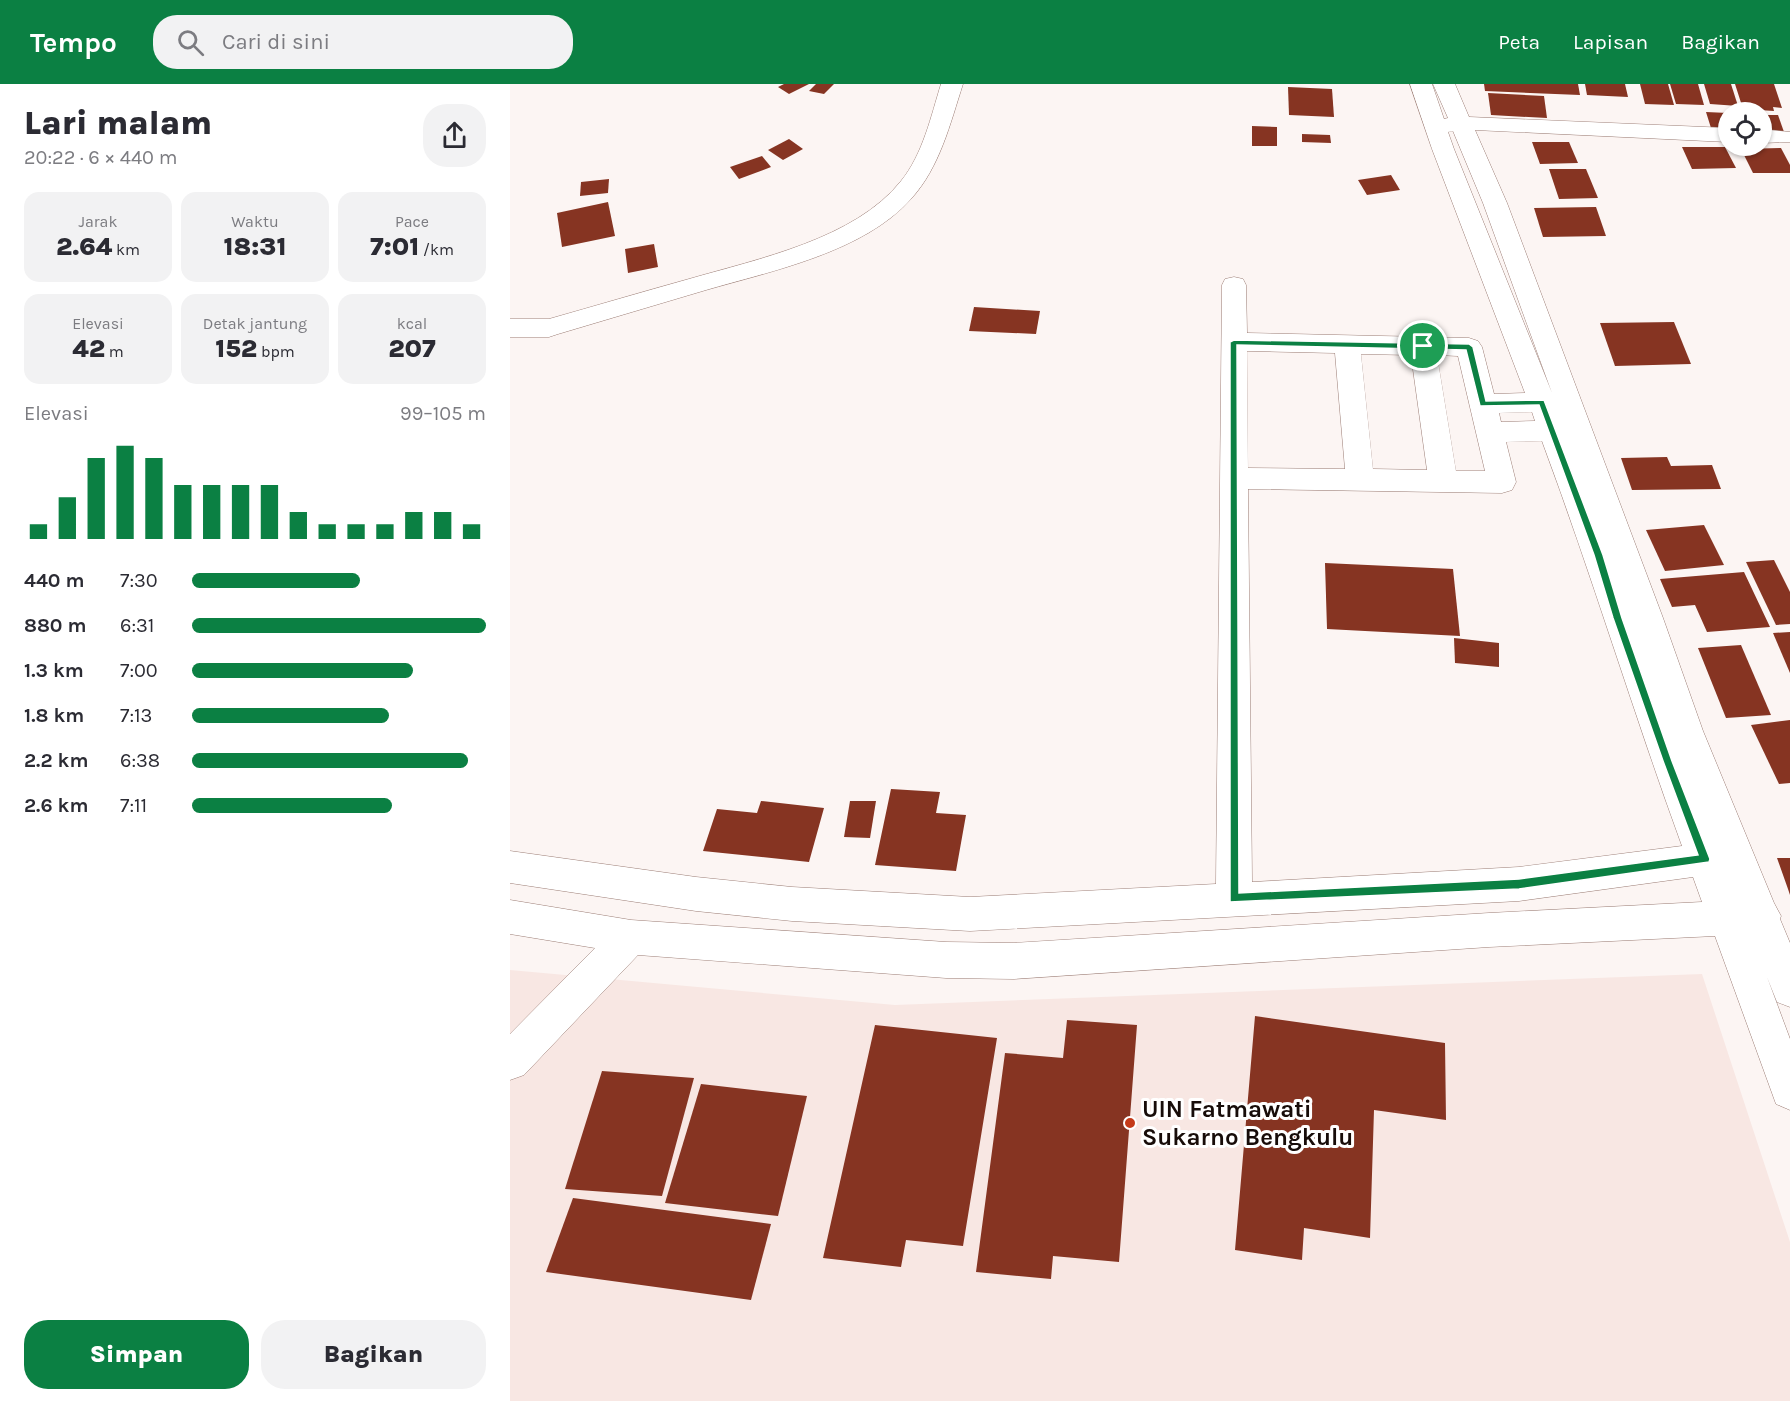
<!DOCTYPE html>
<html lang="id">
<meta charset="utf-8">
<style>
:root{--surface:#fff;--page:#f2f2f3;--text:#2b2b33;--muted:#7c7c81;--accent:#0b8043}
body{margin:0;font-family:Karla,sans-serif;background:var(--page);color:var(--text);height:100vh;display:flex;flex-direction:column;font-size:22px;white-space:nowrap}
*{box-sizing:border-box;margin:0}
p{font-size:20px;color:var(--muted)}
.icon{flex:none;width:33px;height:33px;fill:none;stroke:currentColor;stroke-width:2;stroke-linecap:round;stroke-linejoin:round}
.map{position:relative;flex:1;overflow:hidden}
.panel{display:flex;flex-direction:column;background:var(--surface);width:510px}
.panel>*{flex:none}
.fabs{position:absolute;left:1208px;top:18px;display:grid;gap:12px}
.fabs a{display:grid;place-items:center;width:54px;height:54px;border-radius:50%;background:var(--surface);box-shadow:0 2px 4px #0004;font-size:30px}
.pin{position:absolute;display:grid;place-items:center;width:51px;height:51px;color:#fff;margin:-26px;border:3px solid #fff;border-radius:50%;box-shadow:0 2px 6px #0007}
.round{display:grid;place-items:center;flex:none;width:63px;height:63px;border-radius:24px;background:var(--page)}
.summary{display:flex;align-items:center;justify-content:space-between;height:102px;padding:0 24px}
h1{font-size:33px;font-weight:800;line-height:45px}
.stats{display:grid;grid-template-columns:repeat(3,1fr);gap:9px;height:102px;padding:6px 24px}
.stats div{display:grid;align-content:center;border-radius:15px;background:var(--page);text-align:center}
.stats b{font-size:26px;font-weight:800}
.stats small{font-size:16px;font-weight:400}
.stats p{font-size:16px}
.chart{height:168px;padding:12px 24px}
.chart p{display:flex;justify-content:space-between}
.chart svg{width:100%;height:108px;margin-top:6px;stroke:var(--accent);stroke-width:6}
.cta{display:flex;gap:12px;margin-top:auto;padding:12px 24px}
.cta a{flex:1;height:69px;border-radius:24px;background:var(--accent);color:#fff;font-size:24px;font-weight:800;line-height:69px;text-align:center}
.cta a+a{background:var(--page);color:var(--text)}
ul{padding:0 24px;list-style:none;font-size:20px}
li{display:grid;grid-template-columns:96px 72px 1fr;align-items:center;height:45px}
li i{height:15px;border-radius:8px;background:var(--accent)}
header{display:flex;align-items:center;gap:36px;box-sizing:border-box;height:84px;padding:0 30px;background:var(--accent);color:#fff}
header strong{font-size:28px}
nav{display:flex;gap:33px;margin-inline-start:auto;font-size:21px}
.search{width:420px;height:54px;background:var(--page);display:flex;align-items:center;gap:15px;box-sizing:border-box;padding:0 21px;border-radius:24px;color:var(--muted);font-size:22px}
main{display:flex;flex:1;min-height:0}
.map>svg:first-child{display:block}
.built{fill:#f8e7e3}
.building{fill:#863422}
.lines{fill:none;stroke-linecap:round;stroke-linejoin:round}
.minor-casing{stroke:#9c7e76;stroke-width:1}
.minor{fill:#fff;fill-rule:evenodd}
.route{fill:#0b8043;stroke:#fff;stroke-width:1.5;fill-rule:evenodd}
.poi-dot{fill:#c43a19;stroke:#fff;stroke-width:2}
.labels{text-anchor:middle;stroke-width:6;stroke-linejoin:round;paint-order:stroke}
.near-poi-label{font-size:24px;font-weight:bold;fill:#170c09;stroke:#fff;text-anchor:start}
</style>
<header>
<strong>Tempo</strong>
<div class="search"><svg class="icon" aria-label="search" viewBox="0 0 24 24"><circle cx="10" cy="10" r="6"/><path d="M15 15l6 6"/></svg>Cari di sini</div>
<nav><a>Peta</a><a>Lapisan</a><a>Bagikan</a></nav>
</header>
<main>
<section class="panel">
<div class="summary"><div><h1>Lari malam</h1><p>20:22 · 6 × 440 m</p></div><a class="round"><svg class="icon" aria-label="share" viewBox="0 0 24 24"><path d="M12 15V3M7 8l5-5 5 5M5 13v7h14v-7"/></svg></a></div>
<div class="stats">
<div><p>Jarak</p><b>2.64<small> km</small></b></div>
<div><p>Waktu</p><b>18:31</b></div>
<div><p>Pace</p><b>7:01<small> /km</small></b></div>
</div>
<div class="stats">
<div><p>Elevasi</p><b>42<small> m</small></b></div>
<div><p>Detak jantung</p><b>152<small> bpm</small></b></div>
<div><p>kcal</p><b>207</b></div>
</div>
<div class="chart"><p><span>Elevasi</span>99–105 m</p>
<svg viewBox="0 0 160 44" preserveAspectRatio="none"><path d="M5 44V38M15 44V27M25 44V11M35 44V6M45 44V11M55 44V22M65 44V22M75 44V22M85 44V22M95 44V33M105 44V38M115 44V38M125 44V38M135 44V33M145 44V33M155 44V38"/></svg>
</div>
<ul>
<li><b>440 m</b>7:30<i style="width:57%"></i></li>
<li><b>880 m</b>6:31<i style="width:100%"></i></li>
<li><b>1.3 km</b>7:00<i style="width:75%"></i></li>
<li><b>1.8 km</b>7:13<i style="width:67%"></i></li>
<li><b>2.2 km</b>6:38<i style="width:94%"></i></li>
<li><b>2.6 km</b>7:11<i style="width:68%"></i></li>
</ul>
<div class="cta"><a>Simpan</a><a>Bagikan</a></div>
</section>
<div class="map">
<svg width="1280" height="1317" viewBox="0 0 1280 1317">
<rect width="100%" height="100%" fill="#fcf5f3"/>
<!-- built -->
<path class="built" d="M0,886L385,921L1192,890L1280,1158V1317H0Z"/>
<!-- building -->
<g class="building">
<path d="M274,0H299L279,10L268,3Z"/>
<path d="M306,0H324L314,10L299,7Z"/>
<path d="M974,0H1068L1070,11L975,7Z"/>
<path d="M1075,0H1115L1118,13L1077,11Z"/>
<path d="M1130,0H1158L1164,21L1135,20Z"/>
<path d="M1160,0H1188L1194,21L1166,20Z"/>
<path d="M1194,0H1221L1228,22L1200,20Z"/>
<path d="M1225,0H1264L1272,24L1263,23L1264,27L1233,25Z"/>
<path d="M778,3L822,5L824,33L779,31Z"/>
<path d="M978,9L1034,12L1037,34L981,31Z"/>
<path d="M1196,28L1218,29V45L1201,44Z"/>
<path d="M1251,31H1268L1274,48L1251,47Z"/>
<path d="M742,42L767,43V62H742Z"/>
<path d="M792,50L820,51L821,59L792,58Z"/>
<path d="M279,55L293,65L273,76L258,66Z"/>
<path d="M1022,58H1059L1068,79L1030,80Z"/>
<path d="M1172,63H1215L1226,84L1182,85Z"/>
<path d="M1271,64L1280,81V89H1243L1231,65Z"/>
<path d="M252,72L261,83L229,95L220,83Z"/>
<path d="M1039,85H1076L1088,114L1049,115Z"/>
<path d="M881,91L890,106L857,111L848,96Z"/>
<path d="M99,95L98,109L70,112L71,98Z"/>
<path d="M98,118L105,152L52,163L47,129Z"/>
<path d="M1086,123L1096,152L1033,153L1024,124Z"/>
<path d="M144,160L148,183L118,189L115,165Z"/>
<path d="M464,223L530,227L526,250L459,247Z"/>
<path d="M1164,238L1181,280L1105,282L1090,239Z"/>
<path d="M1157,373L1161,382L1202,381L1211,405L1122,406L1111,374Z"/>
<path d="M1194,441L1214,481L1155,487L1136,446Z"/>
<path d="M1264,476L1280,508V540L1266,541L1236,478Z"/>
<path d="M815,479L943,485L950,552L817,545Z"/>
<path d="M1234,488L1260,543L1197,548L1185,521L1162,523L1150,495Z"/>
<path d="M1280,548V589L1263,549Z"/>
<path d="M944,554L989,559V583L945,579Z"/>
<path d="M1231,561L1261,631L1216,634L1188,564Z"/>
<path d="M1280,636V699L1269,700L1241,641Z"/>
<path d="M381,705L430,708L426,729L456,731L446,787L365,781Z"/>
<path d="M251,717L314,724L299,778L193,767L207,725L247,729Z"/>
<path d="M340,717H366L360,754L334,753Z"/>
<path d="M1267,774H1280V811L1278,805Z"/>
<path d="M745,932L935,959L936,1036L864,1026L860,1154L794,1144L792,1176L725,1166Z"/>
<path d="M557,936L627,941L609,1178L543,1172L541,1195L466,1188L495,969L553,974Z"/>
<path d="M365,941L487,954L453,1162L396,1156L391,1183L313,1174Z"/>
<path d="M92,987L184,994L152,1112L55,1105Z"/>
<path d="M191,1000L297,1012L268,1132L155,1119Z"/>
<path d="M63,1114L261,1140L241,1216L36,1188Z"/>
</g>
<g class="lines">
<defs>
<g id="minor">
<path d="M431,0H453C440,40 430,83 401,115C354,168 262,187 196,206C147,221 97,235 48,250L39,253H0V235H39C85,222 132,208 179,195C248,175 345,155 391,97C413,70 421,32 431,0Z"/>
<path d="M900,0H922L934,35L938,34L923,0H945L959,33L1218,44V58L965,46L997,119L1153,534L1193,647L1264,819L1271,832L1270,835L1280,859V923L1267,918L1257,893L1280,955V1026L1266,1020L1205,852L979,863L504,895L436,894L128,871L14,991L0,996V950L85,864L0,850V816L121,836L436,858L504,859L979,829L1192,818L1183,793L1009,817L460,847L282,837L186,827L0,799V767L186,793L282,803L460,813L706,800L712,201L715,195L724,193L733,195L736,201L737,249L959,254L968,257L972,263L984,310L1015,309L922,65ZM943,47L973,119L1042,309L944,65L938,48ZM737,267L825,269L835,385L738,384ZM851,270L901,271L917,386L863,385ZM927,271L948,272L975,387H946ZM1022,328L1025,337L991,338L989,329ZM1032,357C1082,491 1123,628 1172,762L1009,783L742,798L738,405L992,409L1002,406L1006,398L996,358Z"/>
<path d="M1251,45L1280,48V58L1251,59Z"/>
</g>
</defs>
<!-- minor casing -->
<use href="#minor" class="minor-casing"/>
<!-- minor -->
<use href="#minor" class="minor"/>
</g>
<!-- route -->
<path class="route" d="M724,256L959,260L963,263L976,317L1034,316L1093,471L1112,534L1162,677L1200,775L1199,778L1009,805L720,818V258ZM727,261L956,266L970,322L1029,321L1084,471L1103,534L1153,677L1188,771L1009,795L729,809Z"/>
<!-- markers -->
<circle class="poi-dot" cx="620" cy="1039" r="6"/>
<g class="labels">
<!-- near-poi labels -->
<g class="near-poi-label">
<text x="632" y="1033">UIN Fatmawati<tspan x="632" dy="28">Sukarno Bengkulu</tspan></text>
</g>
</g>
</svg>
<div class="fabs">
<a><svg class="icon" aria-label="locate" viewBox="0 0 24 24"><circle cx="12" cy="12" r="6"/><path d="M12 2v4M12 18v4M2 12h4M18 12h4"/></svg></a>
</div>
<div class="pin" style="left:913px;top:262px;background:#1e9e55"><svg class="icon" aria-label="arrive" viewBox="0 0 24 24"><path d="M6 21V4h12l-3 4 3 4H6"/></svg></div>
</div>
</main>
